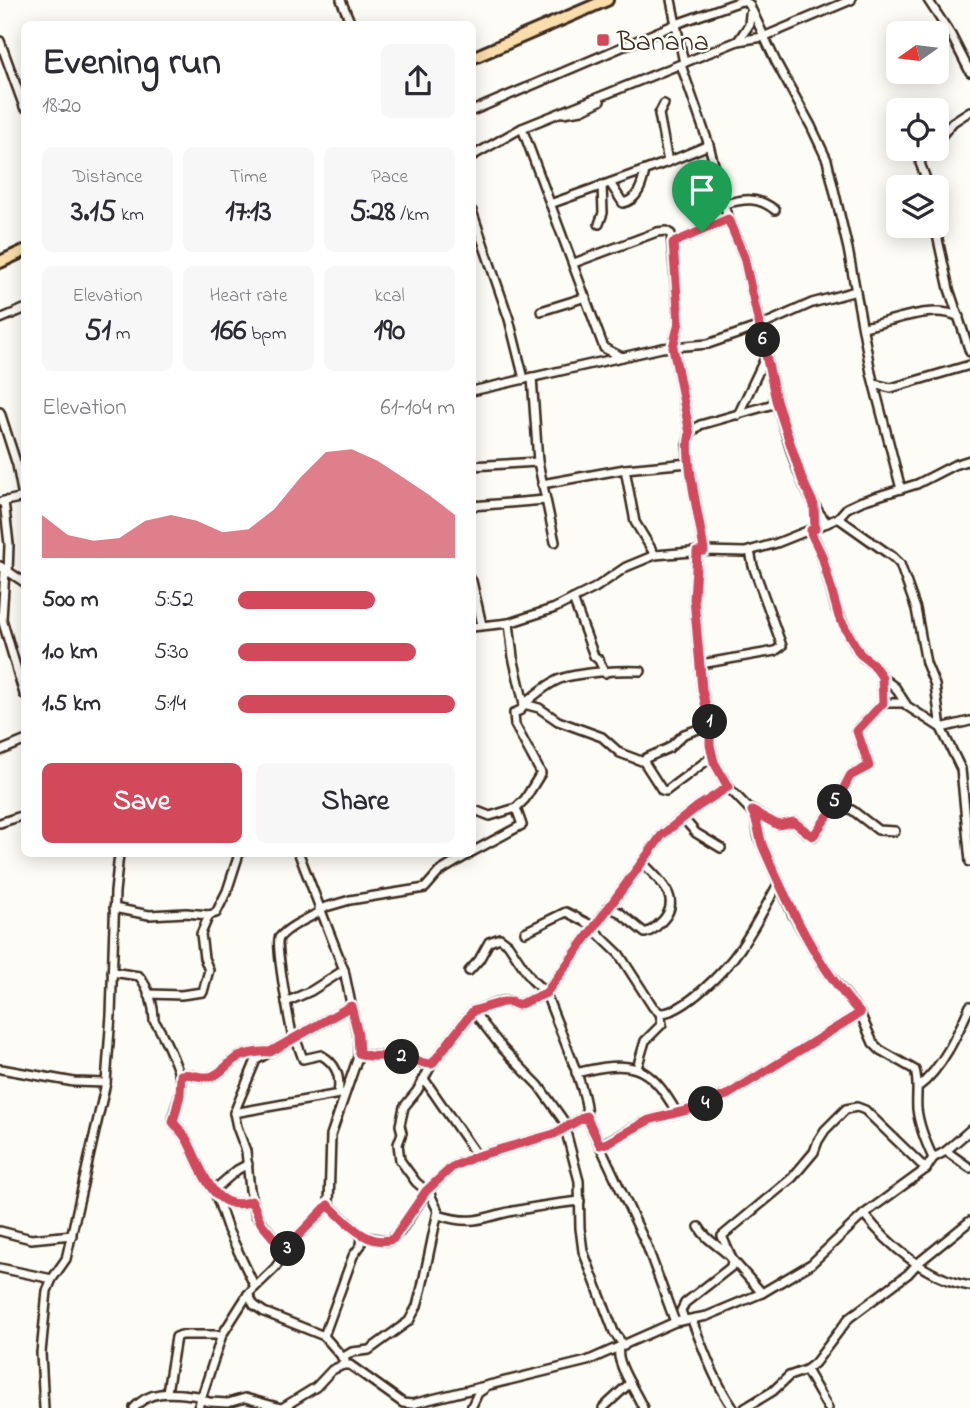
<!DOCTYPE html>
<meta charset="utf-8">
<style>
:root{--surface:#fff;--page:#f7f7f7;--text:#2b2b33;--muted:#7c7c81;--accent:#d1495b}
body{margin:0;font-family:"Indie Flower",sans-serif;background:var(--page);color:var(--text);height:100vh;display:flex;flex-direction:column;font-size:26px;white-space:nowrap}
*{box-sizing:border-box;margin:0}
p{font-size:23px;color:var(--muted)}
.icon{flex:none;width:38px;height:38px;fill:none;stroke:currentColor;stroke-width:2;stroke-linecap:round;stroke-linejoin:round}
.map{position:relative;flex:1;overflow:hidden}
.details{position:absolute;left:21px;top:21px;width:455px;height:836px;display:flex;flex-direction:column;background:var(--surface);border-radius:10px;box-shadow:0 4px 18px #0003}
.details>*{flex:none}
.needle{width:46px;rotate:256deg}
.fabs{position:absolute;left:886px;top:21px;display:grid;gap:14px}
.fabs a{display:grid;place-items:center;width:63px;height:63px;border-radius:10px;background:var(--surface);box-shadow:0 4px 18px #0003;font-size:35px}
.pin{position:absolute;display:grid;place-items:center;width:60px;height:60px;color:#fff;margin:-72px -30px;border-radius:50% 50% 50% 0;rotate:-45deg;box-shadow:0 0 7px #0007}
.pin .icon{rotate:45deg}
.km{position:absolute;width:35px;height:35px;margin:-18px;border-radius:50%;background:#222;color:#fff;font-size:19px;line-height:35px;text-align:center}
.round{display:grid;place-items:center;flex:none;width:74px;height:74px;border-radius:10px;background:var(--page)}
.headline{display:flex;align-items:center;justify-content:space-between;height:119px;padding:0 21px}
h1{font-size:38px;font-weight:700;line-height:52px}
.figures{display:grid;grid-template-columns:repeat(3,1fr);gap:10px;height:119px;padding:7px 21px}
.figures div{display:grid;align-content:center;border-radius:10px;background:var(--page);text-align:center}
.figures b{font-size:30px;font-weight:700}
.figures small{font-size:19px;font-weight:400}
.figures p{font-size:19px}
.chart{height:196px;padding:14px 21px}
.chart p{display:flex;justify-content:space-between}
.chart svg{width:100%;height:126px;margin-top:7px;fill:var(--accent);opacity:.7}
.button{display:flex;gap:14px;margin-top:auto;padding:14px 21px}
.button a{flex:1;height:80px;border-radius:10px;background:var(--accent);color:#fff;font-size:28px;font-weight:700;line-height:80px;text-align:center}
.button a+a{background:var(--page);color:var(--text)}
ul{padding:0 21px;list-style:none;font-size:23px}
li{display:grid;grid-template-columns:112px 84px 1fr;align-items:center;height:52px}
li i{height:18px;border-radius:9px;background:var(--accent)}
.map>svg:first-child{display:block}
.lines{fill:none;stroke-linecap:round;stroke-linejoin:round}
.minor-casing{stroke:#3b2a1e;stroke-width:12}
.trunk-casing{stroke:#3b2a1e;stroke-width:16}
.minor{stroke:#fdfcf7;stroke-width:7}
.trunk{stroke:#fbddab;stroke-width:10}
.route-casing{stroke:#fff;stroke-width:14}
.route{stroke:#d1495b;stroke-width:9}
.poi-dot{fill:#d1495b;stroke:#fdfcf7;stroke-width:2.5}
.labels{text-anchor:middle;stroke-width:5;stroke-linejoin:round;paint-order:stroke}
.poi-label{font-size:28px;fill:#3b2a1e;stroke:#fdfcf7;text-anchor:start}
</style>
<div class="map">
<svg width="970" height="1408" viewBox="0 0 970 1408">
<rect width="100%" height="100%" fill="#fdfcf7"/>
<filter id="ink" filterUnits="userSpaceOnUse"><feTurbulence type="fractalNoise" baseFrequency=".0143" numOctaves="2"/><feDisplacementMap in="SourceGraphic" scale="14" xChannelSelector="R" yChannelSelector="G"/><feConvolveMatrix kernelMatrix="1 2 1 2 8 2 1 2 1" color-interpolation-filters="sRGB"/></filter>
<g filter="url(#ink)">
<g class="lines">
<defs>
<g id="minor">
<path d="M341,0L351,24"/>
<path d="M671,0L684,63"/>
<path d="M928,0L951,35L970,72"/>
<path d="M743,1L749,4L776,62L811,126L827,160L848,249L871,373L901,489"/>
<path d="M0,41L24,107"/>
<path d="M738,41L749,25L750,14"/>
<path d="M681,65L709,145L728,219L744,257L775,395L774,402L770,405L700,425L690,434L687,445L689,463L704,551"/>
<path d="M664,104L659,114L668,162"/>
<path d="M472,111L676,24L744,0"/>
<path d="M563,113L582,110L600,101"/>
<path d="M522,128L604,348L622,357"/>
<path d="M936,142L953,122L970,111"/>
<path d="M472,156L522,128L738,41L763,37L851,0"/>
<path d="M610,183L623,203C638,200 642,185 645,171"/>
<path d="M929,187L920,163L923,156L931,149"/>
<path d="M550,204L668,162L709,145"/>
<path d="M724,204C744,199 758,196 775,210"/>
<path d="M472,211L509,319L524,379"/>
<path d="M599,224L603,213L602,185"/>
<path d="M935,226L949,289L970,352"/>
<path d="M673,243L728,219"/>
<path d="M574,263L657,232L666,231L671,234L679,322L673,347L690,434"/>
<path d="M541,311L586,297"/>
<path d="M0,319L24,309"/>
<path d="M864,327C890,322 934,303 959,317"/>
<path d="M532,377L538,462L555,542"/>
<path d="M874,384L891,388L970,365"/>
<path d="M472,391L662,348L708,344L760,326L812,303L856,291"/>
<path d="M776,399C788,440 799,490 827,523"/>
<path d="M0,412L17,465L23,497"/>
<path d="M738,415L766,356"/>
<path d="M472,466L538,462"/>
<path d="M625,469L635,522L655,555"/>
<path d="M542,484L625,469L689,463"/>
<path d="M4,501L9,544L8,573"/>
<path d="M1,502L24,497"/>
<path d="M472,506L545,500"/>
<path d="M838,518L893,557L900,564L916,609L926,663L935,685L941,728L961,769L970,862"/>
<path d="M811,530L822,556L836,609L856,648L863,657L873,664L884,679L895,687L907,706L941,728L970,721"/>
<path d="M697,552L694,599L702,689L711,725L710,745L714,762L728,787L755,815L759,838L793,915L824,967L860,1013L873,1043L880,1050L915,1070C919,1083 916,1096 917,1109C919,1126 926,1143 933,1158"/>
<path d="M0,566L24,582"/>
<path d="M5,571L2,619L24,694"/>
<path d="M472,581L482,625"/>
<path d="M573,599L594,656L599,660L605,673"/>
<path d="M472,627L509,623L555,608L595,588L626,567L655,555L704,551L745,552L777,543L827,523L838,518L847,508L862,501L917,484L954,465L970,460"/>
<path d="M701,664L775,651L782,646L753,566L750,551"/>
<path d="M883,703H905"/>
<path d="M524,704L539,708L558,721L602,737L620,753L644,762L646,758L669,748L684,734L711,725"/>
<path d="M524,704C535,695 547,684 560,679C579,672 621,670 641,671"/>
<path d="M0,751L24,741"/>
<path d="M644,762L662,790L666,791L713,756"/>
<path d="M834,805L852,810L878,830L895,831"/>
<path d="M472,809L490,816L516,808"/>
<path d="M753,811L778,825L794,822L807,833L814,836L834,806L850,776L869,766L857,731L883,703L882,677"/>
<path d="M683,818L696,833L721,848"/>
<path d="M0,823L24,815"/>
<path d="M472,852L522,825L516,808L525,799L541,773L515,725L514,713L521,710L524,704L513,657L509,623"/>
<path d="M608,907L619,912L645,933C653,931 657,926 663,920C683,898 658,879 643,863"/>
<path d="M114,908L149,915L186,913L209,915L216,913L227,891L239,854"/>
<path d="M319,909L350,900L425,888L439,872L469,854"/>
<path d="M592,928L619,954L653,1007L660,1013C684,1014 727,968 740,949C755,927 767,904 779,882"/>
<path d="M525,932L566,912L593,926"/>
<path d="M112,972L139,976C149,988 154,1006 154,1021C161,1029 182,1075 181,1085C181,1098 173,1109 173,1122C178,1128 183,1133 187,1140C202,1167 212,1216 252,1201"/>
<path d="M148,994L181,995L203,992L209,970L204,958L201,934L209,915"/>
<path d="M286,1002L311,991L344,970"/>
<path d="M473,1011L503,1049L539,1086L568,1127"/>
<path d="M295,1037L303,1059L321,1055C337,1064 341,1077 338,1094"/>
<path d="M293,1038C290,1026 275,943 279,938C289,926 307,919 320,912"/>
<path d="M359,1053C373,1058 384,1055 398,1056C410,1057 420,1064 432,1064"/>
<path d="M637,1068L645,1041L662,1024L660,1013"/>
<path d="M1,1069L74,1082L106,1083"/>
<path d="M576,1073C631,1060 648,1062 677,1113"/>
<path d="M181,1075C191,1073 199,1078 209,1077C219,1075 225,1067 232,1061C241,1054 258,1051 270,1052"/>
<path d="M424,1079L477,1156"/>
<path d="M918,1087C942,1069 958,1033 970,1006"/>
<path d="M234,1113L345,1093"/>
<path d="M586,1116L647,1246L675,1322"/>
<path d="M565,1128L579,1181L580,1228L583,1251L614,1332L624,1346"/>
<path d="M600,1145L649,1120L692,1109L729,1094L860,1013"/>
<path d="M946,1151L970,1168"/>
<path d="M214,1190L237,1170L248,1164"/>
<path d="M216,1195L228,1230L255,1287"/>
<path d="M329,1205L362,1236L388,1241L400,1232L427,1191L452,1167L477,1156L554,1134L586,1116C591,1097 553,1016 546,993L662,835L697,807L728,787"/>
<path d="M864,1214C889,1246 928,1279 970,1286"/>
<path d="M438,1215C477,1227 483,1216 519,1210C540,1206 560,1203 580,1201"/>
<path d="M0,1231L31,1239L72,1235"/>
<path d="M362,1236L361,1245L353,1256L324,1336L345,1360L343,1365H350L403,1403L412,1404L587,1361L675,1322L707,1316L762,1293L811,1264L864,1214L926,1169L933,1158L946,1151L970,1130"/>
<path d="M286,1253L256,1215L250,1190L246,1151L237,1127L234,1113L256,1060L351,1006"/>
<path d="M0,1268L52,1279"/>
<path d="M762,1293L732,1259L722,1236L792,1178L814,1152L818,1141L825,1130L846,1109L857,1107L865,1110L926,1169"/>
<path d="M248,1294L254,1305L264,1312L324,1336"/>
<path d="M695,1318L693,1323C705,1353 715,1382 733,1408"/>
<path d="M684,1319L681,1311L685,1303L731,1267L732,1259C722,1247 706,1241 699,1227"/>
<path d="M619,1348C615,1363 637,1393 643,1408"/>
<path d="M342,1358L352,1352L369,1350L409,1321L417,1306L422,1287L438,1211L430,1194L416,1182L400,1160L398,1144L402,1133L400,1125L404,1107L417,1091L432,1064L473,1011L503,1001L511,1002L518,1005L546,993L532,980L508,944L500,938L489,942L479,960L469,971"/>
<path d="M806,1370L828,1408"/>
<path d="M167,1392L176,1337L181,1335H222"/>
<path d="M200,1399L209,1402L228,1403L245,1398L281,1408"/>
<path d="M44,1408L41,1353L47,1291L52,1279L66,1259L106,1083L111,1015L115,892L119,854"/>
<path d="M134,1408C152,1387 177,1394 201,1396"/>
<path d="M198,1408L222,1335L248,1294L275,1268L294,1240L329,1205L331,1135L358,1057V1038L344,970L299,854"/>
<path d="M282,1408L316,1387L332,1370L343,1365"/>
<path d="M471,1408L478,1393L484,1389"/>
<path d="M603,1408L630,1383"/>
<path d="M745,1408L773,1391L789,1376L806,1370L815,1363L849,1318L908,1274L918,1263L970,1221"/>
</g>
<g id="trunk">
<path d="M472,58L607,0"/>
<path d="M0,262L24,251"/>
</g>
</defs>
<!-- minor casing -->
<use href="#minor" class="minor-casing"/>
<!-- trunk casing -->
<use href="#trunk" class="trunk-casing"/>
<!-- minor -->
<use href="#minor" class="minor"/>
<!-- trunk -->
<use href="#trunk" class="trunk"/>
</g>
</g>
<g class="lines" filter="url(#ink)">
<defs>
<path id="route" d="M728,219L744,257L776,400L802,479L814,505L815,529L811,530V533L822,556L839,617L860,654L873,664L882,677L883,703L857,731L869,766L850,776L834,807L814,835L812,836L794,822L778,825L752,811C759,822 758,835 763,847C789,906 816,965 860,1013L729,1094L692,1109L649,1120L607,1143L600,1145L586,1116L554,1134L477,1156L452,1167L426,1191L393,1239C367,1248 346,1221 328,1205L294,1240L286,1253L261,1223L252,1201C212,1216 202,1167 187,1140C183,1133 178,1128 173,1122L180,1095L181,1075C191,1073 199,1078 209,1077C219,1075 225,1067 232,1061C241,1054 259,1051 270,1052L351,1006L358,1034L359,1053C373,1059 383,1055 398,1056C410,1057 420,1064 432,1064L473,1011L503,1002H511L518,1005L546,993L662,835L697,807L728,787L714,762L710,745V725L702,689L694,599L697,552L704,551C701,525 683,453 690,434L673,347L679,322L673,243Z"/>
</defs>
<!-- route casing -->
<use href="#route" class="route-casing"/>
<!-- route -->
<use href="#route" class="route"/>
</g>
<!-- markers -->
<rect class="poi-dot" x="596" y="33" width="14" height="14" rx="3.5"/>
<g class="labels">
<!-- poi labels -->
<g class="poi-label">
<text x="617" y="50">Banana</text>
</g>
</g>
</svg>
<div class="fabs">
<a><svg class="needle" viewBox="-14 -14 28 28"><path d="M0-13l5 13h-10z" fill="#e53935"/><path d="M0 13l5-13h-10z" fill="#7c7c81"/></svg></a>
<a><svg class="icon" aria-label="locate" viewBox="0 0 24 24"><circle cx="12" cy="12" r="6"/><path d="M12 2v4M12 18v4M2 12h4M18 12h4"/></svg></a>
<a><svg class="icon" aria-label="layers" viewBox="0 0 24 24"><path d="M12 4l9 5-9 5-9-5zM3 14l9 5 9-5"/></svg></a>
</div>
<div class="pin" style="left:702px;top:232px;background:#1e9e55"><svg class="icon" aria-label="arrive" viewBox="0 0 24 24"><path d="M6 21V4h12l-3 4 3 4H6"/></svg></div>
<b class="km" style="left:710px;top:722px">1</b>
<b class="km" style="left:402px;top:1057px">2</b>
<b class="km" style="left:288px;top:1249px">3</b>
<b class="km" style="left:706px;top:1104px">4</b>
<b class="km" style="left:835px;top:802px">5</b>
<b class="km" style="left:763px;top:340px">6</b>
<section class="details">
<div class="headline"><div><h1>Evening run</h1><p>18:20</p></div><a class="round"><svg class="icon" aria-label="share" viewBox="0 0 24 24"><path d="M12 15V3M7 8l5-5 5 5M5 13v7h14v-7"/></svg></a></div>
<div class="figures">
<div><p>Distance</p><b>3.15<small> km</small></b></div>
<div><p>Time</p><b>17:13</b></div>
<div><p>Pace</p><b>5:28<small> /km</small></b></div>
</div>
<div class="figures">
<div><p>Elevation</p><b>51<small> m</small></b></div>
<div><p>Heart rate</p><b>166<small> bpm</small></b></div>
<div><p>kcal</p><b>190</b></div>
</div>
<div class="chart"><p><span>Elevation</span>61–104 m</p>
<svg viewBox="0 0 160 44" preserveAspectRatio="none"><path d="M0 44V29L10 36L20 38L30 37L40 31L50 29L60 31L70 35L80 34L90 27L100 16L110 7L120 6L130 10L140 16L150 22L160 29V44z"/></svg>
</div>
<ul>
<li><b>500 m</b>5:52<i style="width:63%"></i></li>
<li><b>1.0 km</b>5:30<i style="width:82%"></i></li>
<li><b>1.5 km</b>5:14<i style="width:100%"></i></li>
</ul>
<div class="button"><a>Save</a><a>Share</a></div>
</section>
</div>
